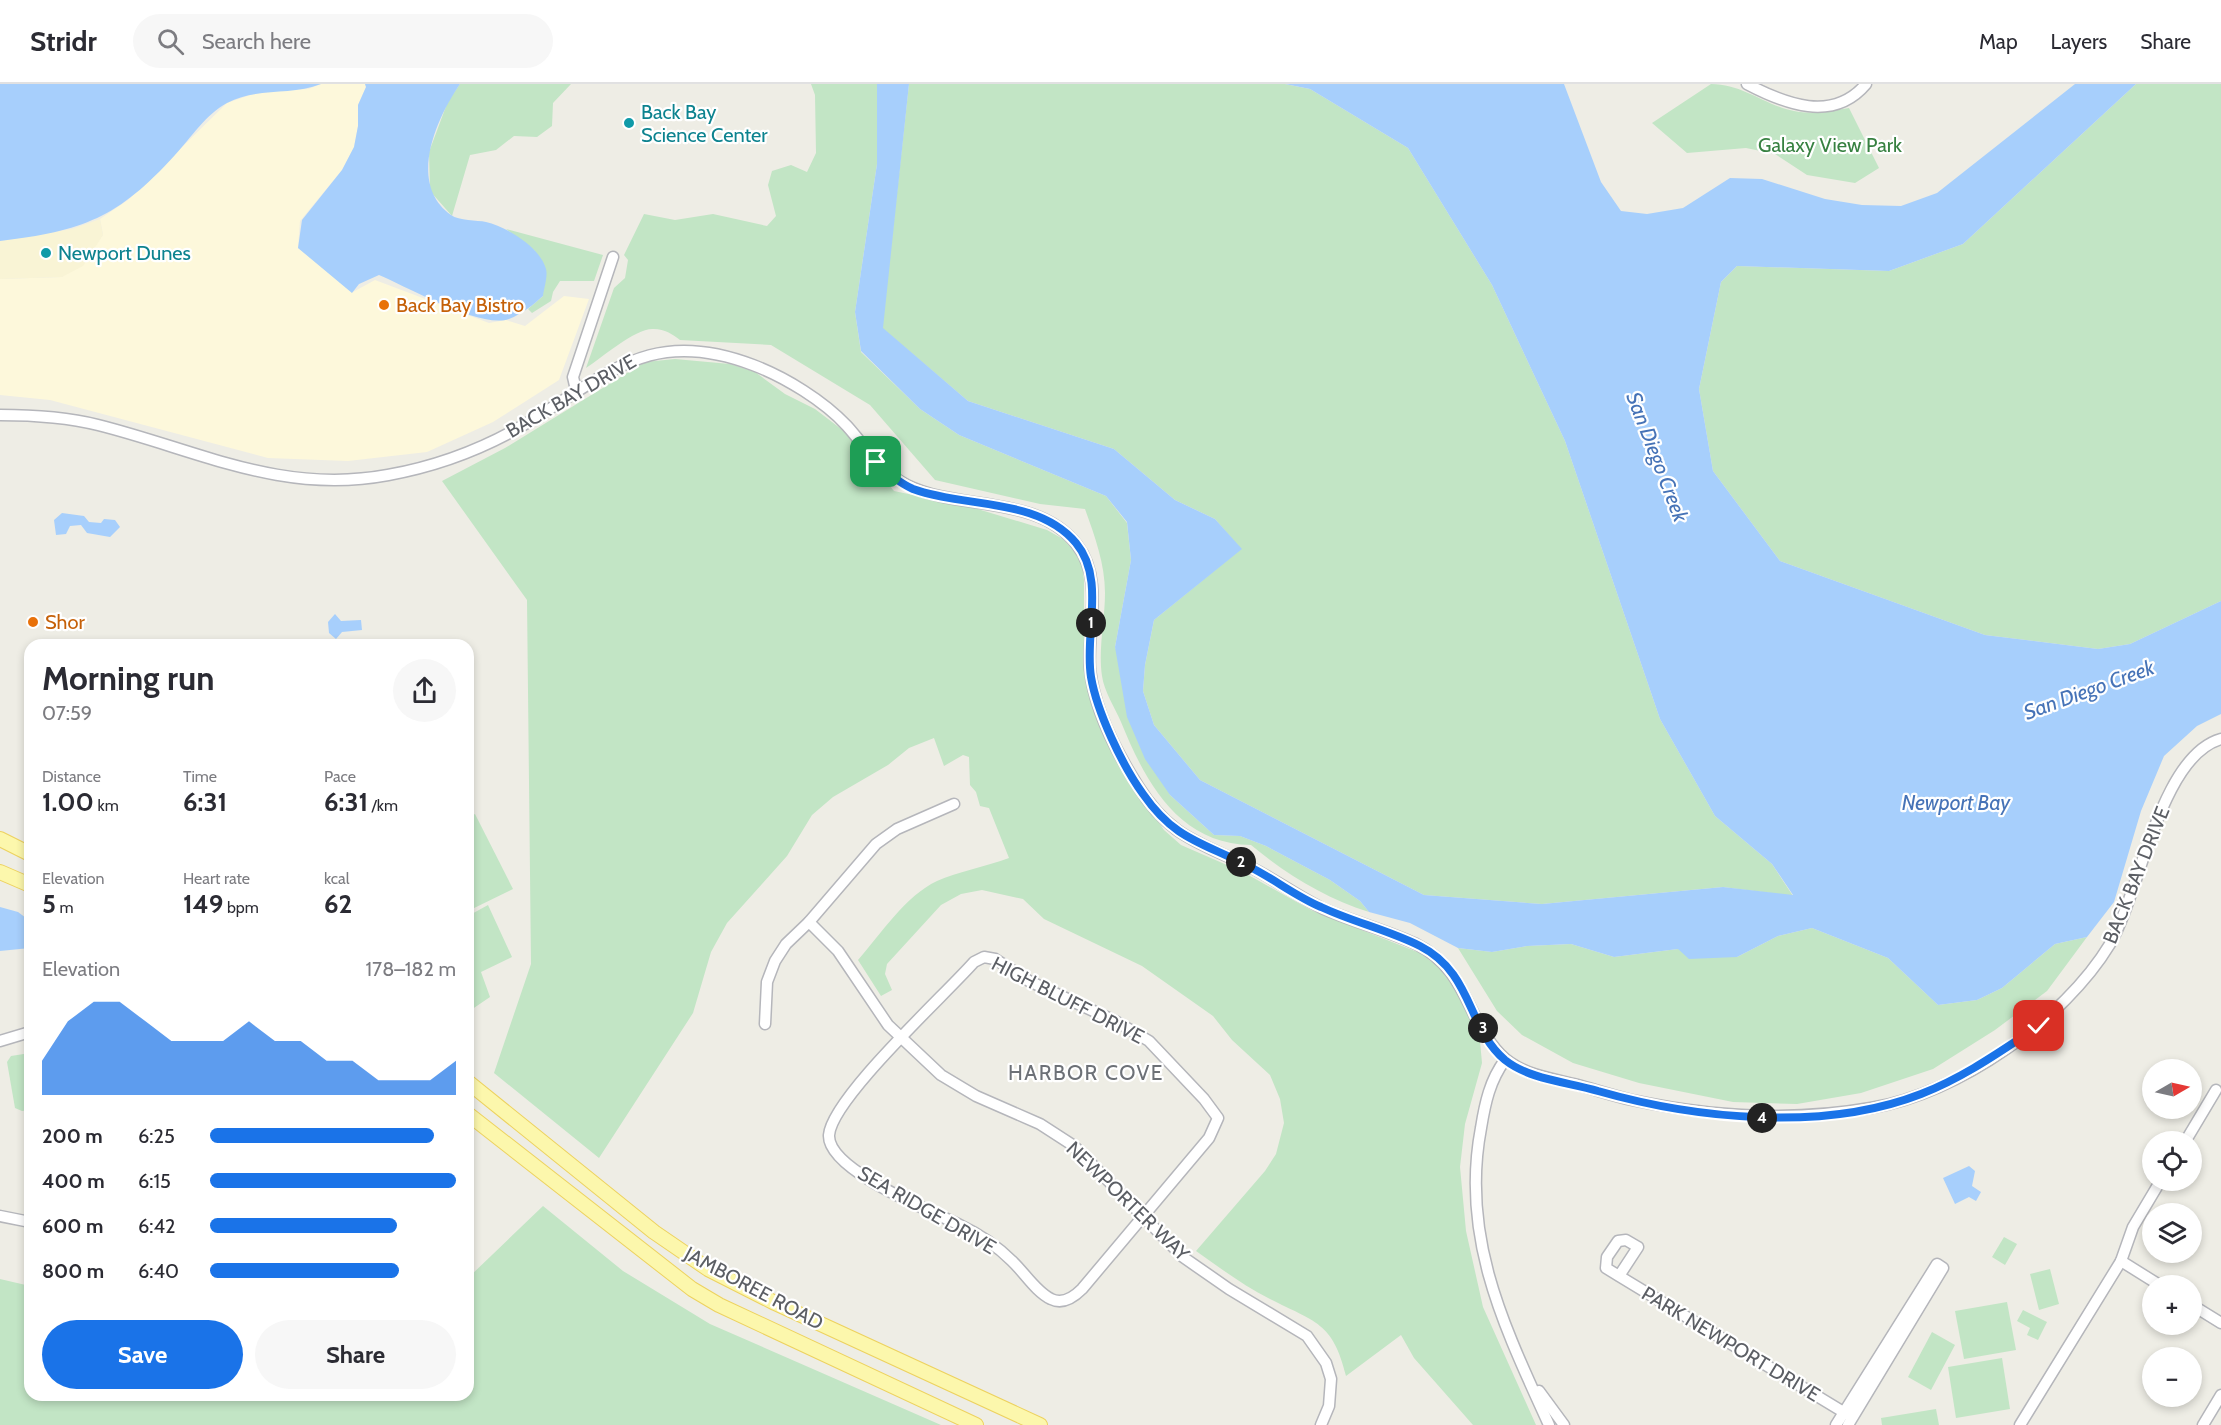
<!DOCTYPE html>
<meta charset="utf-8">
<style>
:root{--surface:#fff;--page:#f7f7f7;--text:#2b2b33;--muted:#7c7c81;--line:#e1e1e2;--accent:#1a73e8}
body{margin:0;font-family:Cabin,sans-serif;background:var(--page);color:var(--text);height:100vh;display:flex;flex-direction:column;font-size:22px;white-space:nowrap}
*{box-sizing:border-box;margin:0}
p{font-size:20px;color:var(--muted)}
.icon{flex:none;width:33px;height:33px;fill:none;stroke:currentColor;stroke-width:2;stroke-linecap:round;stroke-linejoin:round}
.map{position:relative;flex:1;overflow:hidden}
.panel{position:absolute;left:24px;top:555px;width:450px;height:762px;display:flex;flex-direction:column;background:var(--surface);border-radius:18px;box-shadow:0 3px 9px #0003}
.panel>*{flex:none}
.needle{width:39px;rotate:81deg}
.fabs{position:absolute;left:2142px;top:975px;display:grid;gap:12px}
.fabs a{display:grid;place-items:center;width:60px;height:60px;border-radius:50%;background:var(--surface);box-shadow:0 3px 9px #0003;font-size:30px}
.pin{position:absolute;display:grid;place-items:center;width:51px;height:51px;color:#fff;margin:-26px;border-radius:12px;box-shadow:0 3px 9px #0006}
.km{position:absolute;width:30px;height:30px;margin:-15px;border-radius:50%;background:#222;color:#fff;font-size:16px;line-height:30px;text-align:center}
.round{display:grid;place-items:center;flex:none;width:63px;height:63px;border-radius:32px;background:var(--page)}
.overview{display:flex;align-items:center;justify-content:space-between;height:102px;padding:0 18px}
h1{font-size:33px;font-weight:700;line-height:45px}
.stats{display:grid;grid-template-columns:repeat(3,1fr);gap:9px;height:102px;padding:6px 18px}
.stats div{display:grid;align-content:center}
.stats b{font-size:26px;font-weight:700}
.stats small{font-size:16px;font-weight:400}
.stats p{font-size:16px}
.chart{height:168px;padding:12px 18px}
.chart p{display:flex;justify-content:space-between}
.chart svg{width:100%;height:108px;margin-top:6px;fill:var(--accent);opacity:.7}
.cta{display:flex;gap:12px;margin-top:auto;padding:12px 18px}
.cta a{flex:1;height:69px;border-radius:36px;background:var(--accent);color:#fff;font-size:24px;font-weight:700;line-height:69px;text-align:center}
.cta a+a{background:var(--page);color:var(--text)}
ul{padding:0 18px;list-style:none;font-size:20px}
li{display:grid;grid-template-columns:96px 72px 1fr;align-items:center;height:45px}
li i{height:15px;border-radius:8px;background:var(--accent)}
header{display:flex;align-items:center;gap:36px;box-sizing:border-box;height:84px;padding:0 30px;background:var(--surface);border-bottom:2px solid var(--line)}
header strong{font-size:28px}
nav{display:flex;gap:33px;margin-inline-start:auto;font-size:21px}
.search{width:420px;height:54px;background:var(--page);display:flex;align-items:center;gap:15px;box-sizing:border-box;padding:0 21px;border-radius:33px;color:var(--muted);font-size:22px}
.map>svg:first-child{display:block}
.commercial{fill:#fdf8db}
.green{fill:#c2e5c5}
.sand{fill:#f9f4d5}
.water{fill:#a7cffc}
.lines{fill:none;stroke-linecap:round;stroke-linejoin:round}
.minor-casing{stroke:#b5b6bb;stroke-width:13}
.major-casing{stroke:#edd25f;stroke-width:16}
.minor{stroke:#fff;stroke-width:10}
.major{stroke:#fcf7ac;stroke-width:14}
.route-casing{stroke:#fff;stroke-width:12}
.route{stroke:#1a73e8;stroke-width:8}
.culture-dot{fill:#0f9aa8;stroke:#fff;stroke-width:2}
.food-dot{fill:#e8710a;stroke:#fff;stroke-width:2}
.labels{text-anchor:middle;stroke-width:4.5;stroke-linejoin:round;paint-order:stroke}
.culture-label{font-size:20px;fill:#0d838f;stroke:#fff;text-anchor:start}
.park-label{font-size:20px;fill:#378141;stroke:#fff}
.food-label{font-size:20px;fill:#c56008;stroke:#fff;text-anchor:start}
.street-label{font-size:20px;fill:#5c5f65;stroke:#fff}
.water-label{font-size:21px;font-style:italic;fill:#4673b7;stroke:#fff}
.neighbourhood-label{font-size:21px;letter-spacing:1.5px;fill:#6d7177;stroke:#fff}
</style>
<header>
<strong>Stridr</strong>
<div class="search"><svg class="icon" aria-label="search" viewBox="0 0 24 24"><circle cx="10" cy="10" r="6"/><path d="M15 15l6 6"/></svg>Search here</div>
<nav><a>Map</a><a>Layers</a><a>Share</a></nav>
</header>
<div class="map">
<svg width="2221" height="1341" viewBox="0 0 2221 1341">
<rect width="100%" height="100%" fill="#eeede5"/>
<!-- commercial -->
<path class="commercial" d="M321,0H365L366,3L358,21V42L354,63L342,86L300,137L298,164L353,208L375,196L489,239L506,236L525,242L564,212L589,215L559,296L493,338L427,368L348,377L268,374L50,316L0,311V195L62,193L103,151L100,135L128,116L227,19L262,7L308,5Z"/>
<!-- green -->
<g class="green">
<path d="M460,0H571L553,19L552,42L537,53L514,52L496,66L470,71L452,132L430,107L429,68L448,17Z"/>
<path d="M811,0H877V80L855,228L861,268L920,325L959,351L1106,412L1127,439L1131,476L1115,563L1170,711L1214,751L1240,752L1266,762L1330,796L1360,817L1369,828C1325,814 1286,790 1251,761C1178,760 1145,697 1121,638C1115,624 1104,607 1102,592C1098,565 1105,536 1105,509C1105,480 1095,453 1085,425L1040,420L935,396L870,321L771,261L680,256C672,250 665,245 654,245C637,243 601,274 586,284L614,204L625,194L628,176L624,171L644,130L675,136L713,130L767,142L776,132L768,101L772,87L791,81L807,88L816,69L815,11Z"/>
<path d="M909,0H1285L1310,5L1408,64L1492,201L1565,357L1660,635L1715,732L1772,780L1793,812L1723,803L1542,820L1424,811L1200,696L1154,641L1143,607L1145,581L1154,536L1241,465L1215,435L1175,416L1114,365L968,317L882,244Z"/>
<path d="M1711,0C1743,0 1764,21 1794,27C1812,31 1831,27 1849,24L1879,84L1855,99L1807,91L1775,70L1746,64L1687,69L1652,39Z"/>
<path d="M2136,0H2221V517L2130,560L2098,565L1985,551L1780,477L1713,387L1699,305L1721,198L1737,182L1889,187L1963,160Z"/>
<path d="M506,145L603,171L594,197H560L553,208L551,217L532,229L528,225L543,212L535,167Z"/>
<path d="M675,275L730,280L755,288L785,310L815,325L849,351L894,407L971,423L1047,446L1063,455L1074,467L1082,481L1084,496V586L1094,622L1131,699L1164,746L1181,761L1243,788L1311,826L1420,869L1449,891L1471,935L1480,957L1482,979L1465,1040L1460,1083L1466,1147L1483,1223L1536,1341H1473L1414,1274L1401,1251L1346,1292C1333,1238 1315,1238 1270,1215C1244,1202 1220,1184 1196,1167L1265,1087L1276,1070L1284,1039L1280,1015L1270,991L1232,956L1213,932L1142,882L1044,835L1023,815L982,806L961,810L941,821L887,880L885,890L892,906L881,912L858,876C881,850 905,812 937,797C957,788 987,782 1009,774L989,724L980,722L976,708L970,701L969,673L963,671L944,682L934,654L909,664L888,681L833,713L812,731L787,772L727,839L711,868L693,929L599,1074L494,989L531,880L527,516L442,397L505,364L645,278Z"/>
<path d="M475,730L513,805L468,827V733Z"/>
<path d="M488,821L512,873L481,888L490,913L468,928V832Z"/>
<path d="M1812,844L1888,874L1938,921L1977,916L2002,904L2055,860L2087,853L2047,907L1995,946L1933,985L1861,1009L1797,1020L1733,1018L1639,999L1573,979L1522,951L1497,927L1458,864L1492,868L1527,862L1571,860L1614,873L1678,865L1737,873L1778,852Z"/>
<path d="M30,969V1026L22,1027L15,1024L7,978L11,972Z"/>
<path d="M543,1122L623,1187L710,1240L941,1341H0V1195L30,1202V1311H468V1194Z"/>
<path d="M2004,1153L2017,1160L2005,1181L1992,1173Z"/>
<path d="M2050,1185L2059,1220L2039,1226L2030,1190Z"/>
<path d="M2007,1218L2016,1266L1964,1275L1955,1227Z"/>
<path d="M2023,1226L2047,1238L2038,1256L2027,1251L2030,1244L2017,1237Z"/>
<path d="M1932,1248L1955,1261L1931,1306L1908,1293Z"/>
<path d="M2002,1274L2010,1325L1956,1334L1948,1283Z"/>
<path d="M1936,1325L1939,1341H1882L1881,1334Z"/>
</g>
<!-- sand -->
<path class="sand" d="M100,135L103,151L83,182L62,193L0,195V157L72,145Z"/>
<!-- water -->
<g class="water">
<path d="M0,0H321C290,12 257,3 227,19C206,30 191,54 175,71C118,134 83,147 0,157Z"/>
<path d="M365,0H460C436,35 407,100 451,131C459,137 477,136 486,138C507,143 540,163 546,185C548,192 544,204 543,212C533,221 522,230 509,235C480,245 408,203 379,191L359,200L352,209L298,164L302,136L342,86L354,63L358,42V21L366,3Z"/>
<path d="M877,0H909L883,244L968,317L1114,365L1175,416L1215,435L1242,465L1154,536L1145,581L1143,607L1154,641L1200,696L1424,811L1542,820L1723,803L1793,811L1772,780L1715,732L1660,635L1565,357L1492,201L1408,64L1310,5L1285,0H1564L1601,98L1621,127L1647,130L1683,124L1730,94L1762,95L1825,115L1862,121L1901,122L1937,109L2075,0H2136L1963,160L1889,187L1737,182L1721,198L1699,305L1713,387L1780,477L1985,551L2098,565L2130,560L2221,517V630L2197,642L2164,672L2141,727L2114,818L2087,853L2055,860L2002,904L1977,916L1938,921L1888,874L1812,844L1778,852L1737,873L1689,875L1678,865L1614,873L1571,860L1527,862L1492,868L1458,864L1410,839L1369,828L1360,817L1330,796L1266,762L1240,752L1214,751L1170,711L1145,675L1127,633L1115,563L1131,476L1127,438L1106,412L959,351L920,325L861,267L855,228L877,80Z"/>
<path d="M62,429L84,432L89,438L101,439L104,435L115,436L120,443L110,453L87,449L81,441L70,442L66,450L56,451L54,436Z"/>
<path d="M335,530L341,537L361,536L362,546L342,548L336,555L329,549L328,538Z"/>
<path d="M0,823L18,828L30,837V864L0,867Z"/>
<path d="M1969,1082L1975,1087L1972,1102L1981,1108L1976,1117L1969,1113L1955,1120L1943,1094Z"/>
</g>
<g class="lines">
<defs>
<g id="minor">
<path d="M1747,0C1785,20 1833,39 1866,0"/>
<path d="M576,306L573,293L613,173"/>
<path d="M0,331C33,331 66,333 98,341C198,366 281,411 388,391C438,382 488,363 532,336C611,288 653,243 753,281C785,293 824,317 847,342C866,363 880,388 907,401C959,427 1038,410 1077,461C1104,495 1087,545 1090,585C1094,624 1117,669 1138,702C1170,754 1200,758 1250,783C1275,795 1298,813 1324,825C1354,838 1386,846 1416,860C1468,886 1465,933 1500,970C1520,991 1551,994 1578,1001C1596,1006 1614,1012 1632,1016C1712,1033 1791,1038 1871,1024C1958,1010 2064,936 2110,860C2140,809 2160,672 2221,655"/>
<path d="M809,838L838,867L888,941L941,991L976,1012L1040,1040L1074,1062L1183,1173L1229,1205L1307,1252L1326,1279L1331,1295L1329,1322L1321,1341"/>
<path d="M984,873L995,875L1029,897L1117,938L1149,957L1204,1015L1218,1034L1209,1054L1082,1205C1074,1213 1063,1221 1051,1215C1036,1208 1024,1188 1012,1177C997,1162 979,1150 960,1141C933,1128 827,1086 829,1051C832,1014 945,911 974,878Z"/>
<path d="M765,940L767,898L775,877L786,860L809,838L876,760L897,745L954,720"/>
<path d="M0,957L30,948"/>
<path d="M1505,976C1490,996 1485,1019 1481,1044C1460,1154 1505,1244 1549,1341"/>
<path d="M2185,1058L2216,1006"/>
<path d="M0,1132L30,1138"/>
<path d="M2121,1177L2161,1202"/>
<path d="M1619,1192L1638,1163L1626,1156L1618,1157L1607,1173L1606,1184L1619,1192L1850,1332"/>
<path d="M2192,1221L2221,1239"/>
<path d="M1539,1307L1564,1341"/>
<path d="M1836,1341L1937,1180L1943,1184L1848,1341"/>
<path d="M2020,1341L2121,1177L2133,1143L2161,1096"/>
<path d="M2203,1341L2221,1311"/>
</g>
<g id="major">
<path d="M0,755L30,770"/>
<path d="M0,788L30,801"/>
<path d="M468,998L654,1148L708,1185L775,1219L1040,1341"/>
<path d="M468,1030L692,1205L719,1221L976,1341"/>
</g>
</defs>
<!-- minor casing -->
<use href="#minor" class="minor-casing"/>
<!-- major casing -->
<use href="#major" class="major-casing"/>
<!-- minor -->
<use href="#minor" class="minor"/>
<!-- major -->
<use href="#major" class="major"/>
</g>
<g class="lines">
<defs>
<path id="route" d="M876,378C887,388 899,399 913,405C964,424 1038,413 1076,459C1106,495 1084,550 1091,593C1097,628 1122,681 1143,710C1175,756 1202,758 1248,782C1273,794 1295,812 1321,823C1353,838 1388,846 1420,862C1473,889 1467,944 1505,976C1530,996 1569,998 1598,1007C1696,1035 1824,1048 1921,1010C1963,994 2001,967 2039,942"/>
</defs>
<!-- route casing -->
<use href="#route" class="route-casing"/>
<!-- route -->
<use href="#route" class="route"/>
</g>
<!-- markers -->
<g class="culture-dot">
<circle cx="629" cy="39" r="6"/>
<circle cx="46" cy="169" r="6"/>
</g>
<g class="food-dot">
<circle cx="384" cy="221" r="6"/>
<circle cx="33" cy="538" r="6"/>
</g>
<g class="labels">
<!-- culture labels -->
<g class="culture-label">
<text x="641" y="35">Back Bay<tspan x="641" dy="23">Science Center</tspan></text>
<text x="58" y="176">Newport Dunes</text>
</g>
<!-- park labels -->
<g class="park-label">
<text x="1830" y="68">Galaxy View Park</text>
</g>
<!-- food labels -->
<g class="food-label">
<text x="396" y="228">Back Bay Bistro</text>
<text x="45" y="545">Shor</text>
</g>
<!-- street labels -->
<g class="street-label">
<text transform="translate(571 312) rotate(-30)" y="7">BACK BAY DRIVE</text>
<text transform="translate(2136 791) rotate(-68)" y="7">BACK BAY DRIVE</text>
<text transform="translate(1068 916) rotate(27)" y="7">HIGH BLUFF DRIVE</text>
<text transform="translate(1128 1117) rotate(44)" y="7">NEWPORTER WAY</text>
<text transform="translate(927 1126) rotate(30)" y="7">SEA RIDGE DRIVE</text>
<text transform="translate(754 1204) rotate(28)" y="7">JAMBOREE ROAD</text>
<text transform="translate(1731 1260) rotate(31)" y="7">PARK NEWPORT DRIVE</text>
</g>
<!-- water labels -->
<g class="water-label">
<text transform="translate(1657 373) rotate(69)" y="7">San Diego Creek</text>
<text transform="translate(2089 606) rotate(-20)" y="7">San Diego Creek</text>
<text x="1956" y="726">Newport Bay</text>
</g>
<!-- neighbourhood labels -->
<g class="neighbourhood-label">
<text x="1086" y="996">HARBOR COVE</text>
</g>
</g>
</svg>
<div class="fabs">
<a><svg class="needle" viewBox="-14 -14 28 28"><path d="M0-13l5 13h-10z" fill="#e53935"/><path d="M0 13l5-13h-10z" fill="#7c7c81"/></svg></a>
<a><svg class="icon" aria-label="locate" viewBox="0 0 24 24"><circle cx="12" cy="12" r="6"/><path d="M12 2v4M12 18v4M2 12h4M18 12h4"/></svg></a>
<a><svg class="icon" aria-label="layers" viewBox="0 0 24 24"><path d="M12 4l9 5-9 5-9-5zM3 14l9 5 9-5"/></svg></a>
<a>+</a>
<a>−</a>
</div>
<div class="pin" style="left:876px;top:378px;background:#1e9e55"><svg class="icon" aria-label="arrive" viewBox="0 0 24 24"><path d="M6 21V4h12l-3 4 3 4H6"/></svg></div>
<div class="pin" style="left:2039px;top:942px;background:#d93025"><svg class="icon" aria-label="check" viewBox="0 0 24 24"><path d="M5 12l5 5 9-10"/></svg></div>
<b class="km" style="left:1091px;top:539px">1</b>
<b class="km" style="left:1241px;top:778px">2</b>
<b class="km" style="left:1483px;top:944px">3</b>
<b class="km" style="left:1762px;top:1034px">4</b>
<section class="panel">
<div class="overview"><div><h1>Morning run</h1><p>07:59</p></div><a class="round"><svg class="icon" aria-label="share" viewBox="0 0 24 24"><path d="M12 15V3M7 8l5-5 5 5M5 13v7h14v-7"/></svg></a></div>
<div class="stats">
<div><p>Distance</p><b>1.00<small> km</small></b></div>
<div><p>Time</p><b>6:31</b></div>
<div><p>Pace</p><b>6:31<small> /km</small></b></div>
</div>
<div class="stats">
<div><p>Elevation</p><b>5<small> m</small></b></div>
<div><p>Heart rate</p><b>149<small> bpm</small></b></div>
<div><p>kcal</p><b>62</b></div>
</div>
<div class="chart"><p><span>Elevation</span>178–182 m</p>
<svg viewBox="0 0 160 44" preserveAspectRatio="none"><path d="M0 44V30L10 14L20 6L30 6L40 14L50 22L60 22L70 22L80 14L90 22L100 22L110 30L120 30L130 38L140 38L150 38L160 30V44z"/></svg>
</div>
<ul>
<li><b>200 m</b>6:25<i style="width:91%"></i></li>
<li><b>400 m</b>6:15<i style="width:100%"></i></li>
<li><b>600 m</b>6:42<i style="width:76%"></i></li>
<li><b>800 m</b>6:40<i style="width:77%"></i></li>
</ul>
<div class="cta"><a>Save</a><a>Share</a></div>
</section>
</div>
